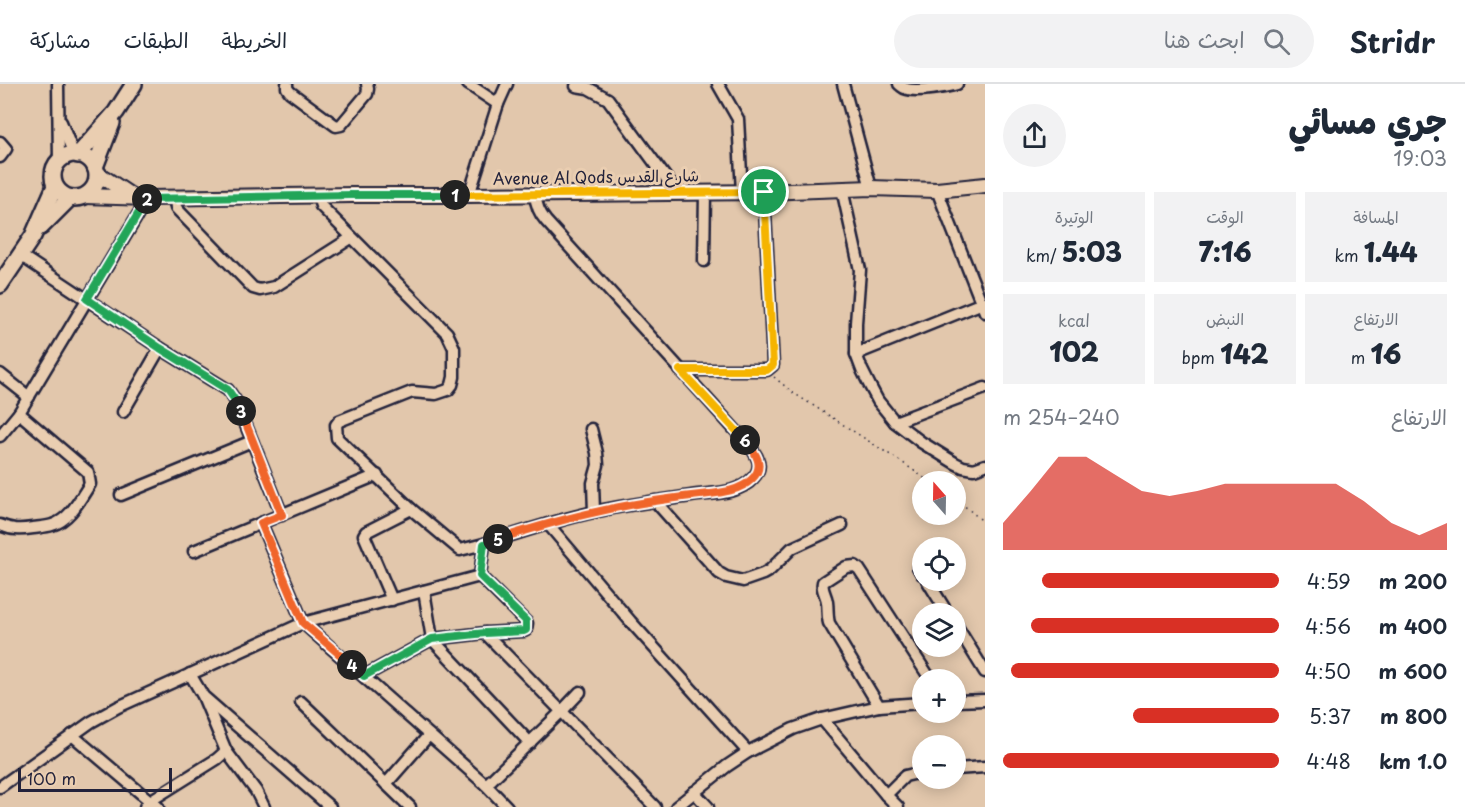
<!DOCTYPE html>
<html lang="ar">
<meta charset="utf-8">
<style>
:root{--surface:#fff;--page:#f2f2f3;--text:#1f2937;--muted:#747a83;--line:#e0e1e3;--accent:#d93025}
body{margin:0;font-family:"Playpen Sans","Playpen Sans Arabic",sans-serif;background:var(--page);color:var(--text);direction:rtl;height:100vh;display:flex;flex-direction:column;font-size:22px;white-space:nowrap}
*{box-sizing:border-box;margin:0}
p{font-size:20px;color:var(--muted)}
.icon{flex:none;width:33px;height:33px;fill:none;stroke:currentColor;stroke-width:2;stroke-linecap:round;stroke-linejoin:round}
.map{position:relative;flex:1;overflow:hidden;direction:ltr}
.drawer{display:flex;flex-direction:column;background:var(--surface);width:480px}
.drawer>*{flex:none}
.needle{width:39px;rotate:340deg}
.controls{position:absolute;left:912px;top:387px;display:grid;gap:12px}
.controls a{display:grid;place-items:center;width:54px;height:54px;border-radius:50%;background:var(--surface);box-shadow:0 3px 15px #0003;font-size:30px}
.scale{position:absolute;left:18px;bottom:15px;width:154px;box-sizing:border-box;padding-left:6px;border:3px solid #22223b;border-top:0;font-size:16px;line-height:21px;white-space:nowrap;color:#22223b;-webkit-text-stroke:4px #eaceb1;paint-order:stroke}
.pin{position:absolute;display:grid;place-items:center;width:51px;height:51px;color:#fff;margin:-26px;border:3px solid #fff;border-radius:50%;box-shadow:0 2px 6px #0007}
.km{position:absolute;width:30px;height:30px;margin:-15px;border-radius:50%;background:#222;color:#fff;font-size:16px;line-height:30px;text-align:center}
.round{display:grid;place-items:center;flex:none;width:63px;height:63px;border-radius:32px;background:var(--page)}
.summary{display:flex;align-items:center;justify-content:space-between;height:102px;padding:0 18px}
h1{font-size:33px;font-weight:800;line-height:45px}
.stats{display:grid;grid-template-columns:repeat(3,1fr);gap:9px;height:102px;padding:6px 18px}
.stats div{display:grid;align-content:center;border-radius:0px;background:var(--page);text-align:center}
.stats b{font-size:26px;font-weight:800}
.stats small{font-size:16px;font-weight:400}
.stats p{font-size:16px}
.chart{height:168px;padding:12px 18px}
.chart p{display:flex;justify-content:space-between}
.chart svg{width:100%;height:108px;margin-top:6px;fill:var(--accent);opacity:.7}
ul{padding:0 18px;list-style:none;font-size:20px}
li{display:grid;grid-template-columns:96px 72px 1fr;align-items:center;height:45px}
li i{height:15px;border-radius:8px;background:var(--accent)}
header{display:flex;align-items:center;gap:36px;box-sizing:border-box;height:84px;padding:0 30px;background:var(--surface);border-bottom:2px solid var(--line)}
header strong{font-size:28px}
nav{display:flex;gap:33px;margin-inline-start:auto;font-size:21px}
.search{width:420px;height:54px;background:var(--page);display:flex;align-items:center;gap:15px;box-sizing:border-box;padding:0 21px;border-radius:33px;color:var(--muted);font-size:22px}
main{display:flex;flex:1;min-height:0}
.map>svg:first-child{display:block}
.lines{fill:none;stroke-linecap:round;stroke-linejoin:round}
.minor-casing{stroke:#22223b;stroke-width:15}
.tertiary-casing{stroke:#22223b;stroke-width:18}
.secondary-casing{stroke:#22223b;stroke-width:20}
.path{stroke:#22223b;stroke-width:1.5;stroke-dasharray:1.5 4.5;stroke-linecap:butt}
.minor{stroke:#eaceb1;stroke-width:10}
.tertiary{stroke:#eaceb1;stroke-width:14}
.secondary{stroke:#eaceb1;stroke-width:15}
.split-1-casing{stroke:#fff;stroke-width:12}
.split-2-casing{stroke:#fff;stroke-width:12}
.split-3-casing{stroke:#fff;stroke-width:12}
.split-4-casing{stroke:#fff;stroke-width:12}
.split-5-casing{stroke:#fff;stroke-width:12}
.split-6-casing{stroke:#fff;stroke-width:12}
.split-7-casing{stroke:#fff;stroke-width:12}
.split-1{stroke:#f5b400;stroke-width:8}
.split-2{stroke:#22a559;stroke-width:8}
.split-3{stroke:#22a559;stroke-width:8}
.split-4{stroke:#f0652b;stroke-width:8}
.split-5{stroke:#22a559;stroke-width:8}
.split-6{stroke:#f0652b;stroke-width:8}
.split-7{stroke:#f5b400;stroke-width:8}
.labels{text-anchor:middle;stroke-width:6;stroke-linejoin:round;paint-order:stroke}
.street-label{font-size:16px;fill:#22223b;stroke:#eaceb1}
</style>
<header>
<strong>Stridr</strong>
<div class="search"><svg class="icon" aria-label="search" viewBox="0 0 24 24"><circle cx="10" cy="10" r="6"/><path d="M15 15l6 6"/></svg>ابحث هنا</div>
<nav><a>الخريطة</a><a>الطبقات</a><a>مشاركة</a></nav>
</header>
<main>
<section class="drawer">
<div class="summary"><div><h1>جري مسائي</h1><p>19:03</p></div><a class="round"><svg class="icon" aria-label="share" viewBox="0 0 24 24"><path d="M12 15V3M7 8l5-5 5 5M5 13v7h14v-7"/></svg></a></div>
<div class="stats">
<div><p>المسافة</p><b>1.44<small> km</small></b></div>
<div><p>الوقت</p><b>7:16</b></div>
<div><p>الوتيرة</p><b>5:03<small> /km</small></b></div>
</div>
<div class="stats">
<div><p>الارتفاع</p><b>16<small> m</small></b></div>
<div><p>النبض</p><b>142<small> bpm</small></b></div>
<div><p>kcal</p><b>102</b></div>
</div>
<div class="chart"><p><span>الارتفاع</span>240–254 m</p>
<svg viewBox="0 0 160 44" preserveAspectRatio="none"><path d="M0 44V33L10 20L20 6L30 6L40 13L50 20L60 22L70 20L80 17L90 17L100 17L110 17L120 17L130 24L140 33L150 38L160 33V44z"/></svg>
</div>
<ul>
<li><b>200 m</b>4:59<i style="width:86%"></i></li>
<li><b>400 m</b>4:56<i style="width:90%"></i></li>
<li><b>600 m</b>4:50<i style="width:97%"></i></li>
<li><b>800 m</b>5:37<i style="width:53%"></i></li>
<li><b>1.0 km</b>4:48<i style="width:100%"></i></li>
</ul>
</section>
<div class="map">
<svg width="985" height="723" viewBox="0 0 985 723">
<rect width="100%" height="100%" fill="#e2c7ac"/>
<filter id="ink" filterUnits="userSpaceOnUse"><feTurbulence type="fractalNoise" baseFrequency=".0167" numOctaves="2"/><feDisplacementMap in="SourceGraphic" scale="12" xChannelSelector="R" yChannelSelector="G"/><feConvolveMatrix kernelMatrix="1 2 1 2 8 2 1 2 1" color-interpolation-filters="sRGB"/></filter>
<g filter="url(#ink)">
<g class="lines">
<defs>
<g id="minor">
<path d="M58,0L59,77"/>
<path d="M287,0V4L290,8L336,42L341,41L367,10L368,5L367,0"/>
<path d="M468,0L498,20"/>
<path d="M718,0L738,35L742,108"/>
<path d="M843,0L871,104"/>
<path d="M899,0C903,3 903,4 907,5C918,8 947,3 957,0"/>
<path d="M576,2L588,4L608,15L677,109"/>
<path d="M61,38L74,71"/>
<path d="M0,58L6,65L0,73"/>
<path d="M842,105L860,186L856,239V270L862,286L870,302L878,317L895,338L921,358L955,379L963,383L974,385L985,381"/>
<path d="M937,106L985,228"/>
<path d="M469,111L498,20L507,0"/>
<path d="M318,112L321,122L447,249L454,264V293L452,301L448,306L436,310L412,308L339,337L336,341L337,354L411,425L460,466L484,460"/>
<path d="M175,114L176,124L253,204L260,206L274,203L351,154"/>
<path d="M20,171L160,264L228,306L237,319L282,431"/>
<path d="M704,177L705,108"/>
<path d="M856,270L985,218"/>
<path d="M680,286H767L773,281L764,108"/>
<path d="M0,290L29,313"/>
<path d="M123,328L160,264"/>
<path d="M895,338L985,304"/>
<path d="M591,345L597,369L598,381L593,399L594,428"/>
<path d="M0,352L19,329L148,114"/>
<path d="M121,411L252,357"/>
<path d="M655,417L719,489L726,493L743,497L763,490L770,486L792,464L842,441"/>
<path d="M261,439L303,539L486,701L507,723"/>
<path d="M548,440L631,538L748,668"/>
<path d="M0,441C12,446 20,446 33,444C39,443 46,443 52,441C70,436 80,415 90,400L88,388L19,329"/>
<path d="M194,467L377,391"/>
<path d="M918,483L922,490"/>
<path d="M480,492L484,460C521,448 557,436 594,428C628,420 663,416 698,411C716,409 740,409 753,394C765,382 756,369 747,359L546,137C539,129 536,121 535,110"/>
<path d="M927,496L948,530"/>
<path d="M424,507L432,555L530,659"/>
<path d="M392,516L364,451L366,448L411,425"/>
<path d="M956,541L985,588"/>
<path d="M485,549L655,723"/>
<path d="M364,592L432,555L485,549L524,547L526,546L527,539L480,492"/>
<path d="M205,614L330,723"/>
<path d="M956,617L985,616"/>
<path d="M301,618L410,723"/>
<path d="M879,622L829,539C827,532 828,525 827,518C826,510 821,506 823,498L846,483L855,482L859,485L931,596"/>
<path d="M822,635L886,711L898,723"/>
<path d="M72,651L150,717L145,723"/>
<path d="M226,667L256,707L264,723"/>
<path d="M956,685L985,683"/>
<path d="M386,700L429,651"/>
<path d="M486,701L562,627L580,608"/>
<path d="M0,703L91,638L118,623L303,539L480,492"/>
<path d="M694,708L708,723"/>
<path d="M886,711L905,692L922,688"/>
<path d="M158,723L150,717L217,675L226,667L203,612L190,590"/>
<path d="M676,723L727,682L748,668L793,645L822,635L879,622L922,619"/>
</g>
<g id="tertiary">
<path d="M97,89L133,113"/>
<path d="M85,112L148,114L352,111H469L764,108L871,104L937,106L985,101"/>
</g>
<g id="secondary">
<circle cx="75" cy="92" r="22"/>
<path d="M78,71L116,28L134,0"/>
<path d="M95,83L112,39"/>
<path d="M41,143L70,114"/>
<path d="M0,201L33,152L55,102"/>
</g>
</defs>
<!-- minor casing -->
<use href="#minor" class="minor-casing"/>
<!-- tertiary casing -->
<use href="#tertiary" class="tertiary-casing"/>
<!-- secondary casing -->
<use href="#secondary" class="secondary-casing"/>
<!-- path -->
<g class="path">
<path d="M774,293L792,308L903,379L930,398"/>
<path d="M956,415L985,439"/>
</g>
<!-- minor -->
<use href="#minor" class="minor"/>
<!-- tertiary -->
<use href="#tertiary" class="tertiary"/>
<!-- secondary -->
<use href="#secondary" class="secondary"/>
</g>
</g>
<g class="lines" filter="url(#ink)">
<defs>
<path id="split-1" d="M455,111L764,108"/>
<path id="split-2" d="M147,115L352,111H455"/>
<path id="split-3" d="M147,115L87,215L160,264L228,306L237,319L241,327"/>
<path id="split-4" d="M241,327L282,431L261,439L303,539L352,581"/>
<path id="split-5" d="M352,581L364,592L432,555L485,549L524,547L526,546V537L480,492L484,460L498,455"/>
<path id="split-6" d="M498,455C530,445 563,435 596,428C630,420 665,415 700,411C718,409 739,408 752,395C766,382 755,368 745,356"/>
<path id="split-7" d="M745,356L680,286H767L773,281L764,108"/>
</defs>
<!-- split-1 casing -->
<use href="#split-1" class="split-1-casing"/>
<!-- split-2 casing -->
<use href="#split-2" class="split-2-casing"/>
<!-- split-3 casing -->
<use href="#split-3" class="split-3-casing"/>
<!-- split-4 casing -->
<use href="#split-4" class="split-4-casing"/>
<!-- split-5 casing -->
<use href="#split-5" class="split-5-casing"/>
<!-- split-6 casing -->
<use href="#split-6" class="split-6-casing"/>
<!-- split-7 casing -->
<use href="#split-7" class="split-7-casing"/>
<!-- split-1 -->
<use href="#split-1" class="split-1"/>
<!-- split-2 -->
<use href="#split-2" class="split-2"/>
<!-- split-3 -->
<use href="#split-3" class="split-3"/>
<!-- split-4 -->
<use href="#split-4" class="split-4"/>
<!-- split-5 -->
<use href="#split-5" class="split-5"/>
<!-- split-6 -->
<use href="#split-6" class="split-6"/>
<!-- split-7 -->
<use href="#split-7" class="split-7"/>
</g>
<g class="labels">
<!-- street labels -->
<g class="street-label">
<text transform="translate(596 93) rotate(-1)" y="6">Avenue Al Qods شارع القدس</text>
</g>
</g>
</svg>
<div class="controls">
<a><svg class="needle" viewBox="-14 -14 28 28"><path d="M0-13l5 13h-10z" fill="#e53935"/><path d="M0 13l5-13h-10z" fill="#747a83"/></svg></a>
<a><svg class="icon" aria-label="locate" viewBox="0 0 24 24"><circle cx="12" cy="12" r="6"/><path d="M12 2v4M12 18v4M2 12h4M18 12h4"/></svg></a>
<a><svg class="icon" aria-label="layers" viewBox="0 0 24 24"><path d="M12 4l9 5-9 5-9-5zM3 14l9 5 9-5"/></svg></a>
<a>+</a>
<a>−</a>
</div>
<div class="scale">100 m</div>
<div class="pin" style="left:764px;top:108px;background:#1e9e55"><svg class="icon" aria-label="arrive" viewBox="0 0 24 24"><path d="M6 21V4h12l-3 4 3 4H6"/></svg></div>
<b class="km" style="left:455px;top:111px">1</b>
<b class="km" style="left:147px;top:115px">2</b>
<b class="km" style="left:241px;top:327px">3</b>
<b class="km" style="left:352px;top:581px">4</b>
<b class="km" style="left:498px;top:455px">5</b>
<b class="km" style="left:745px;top:356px">6</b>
</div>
</main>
